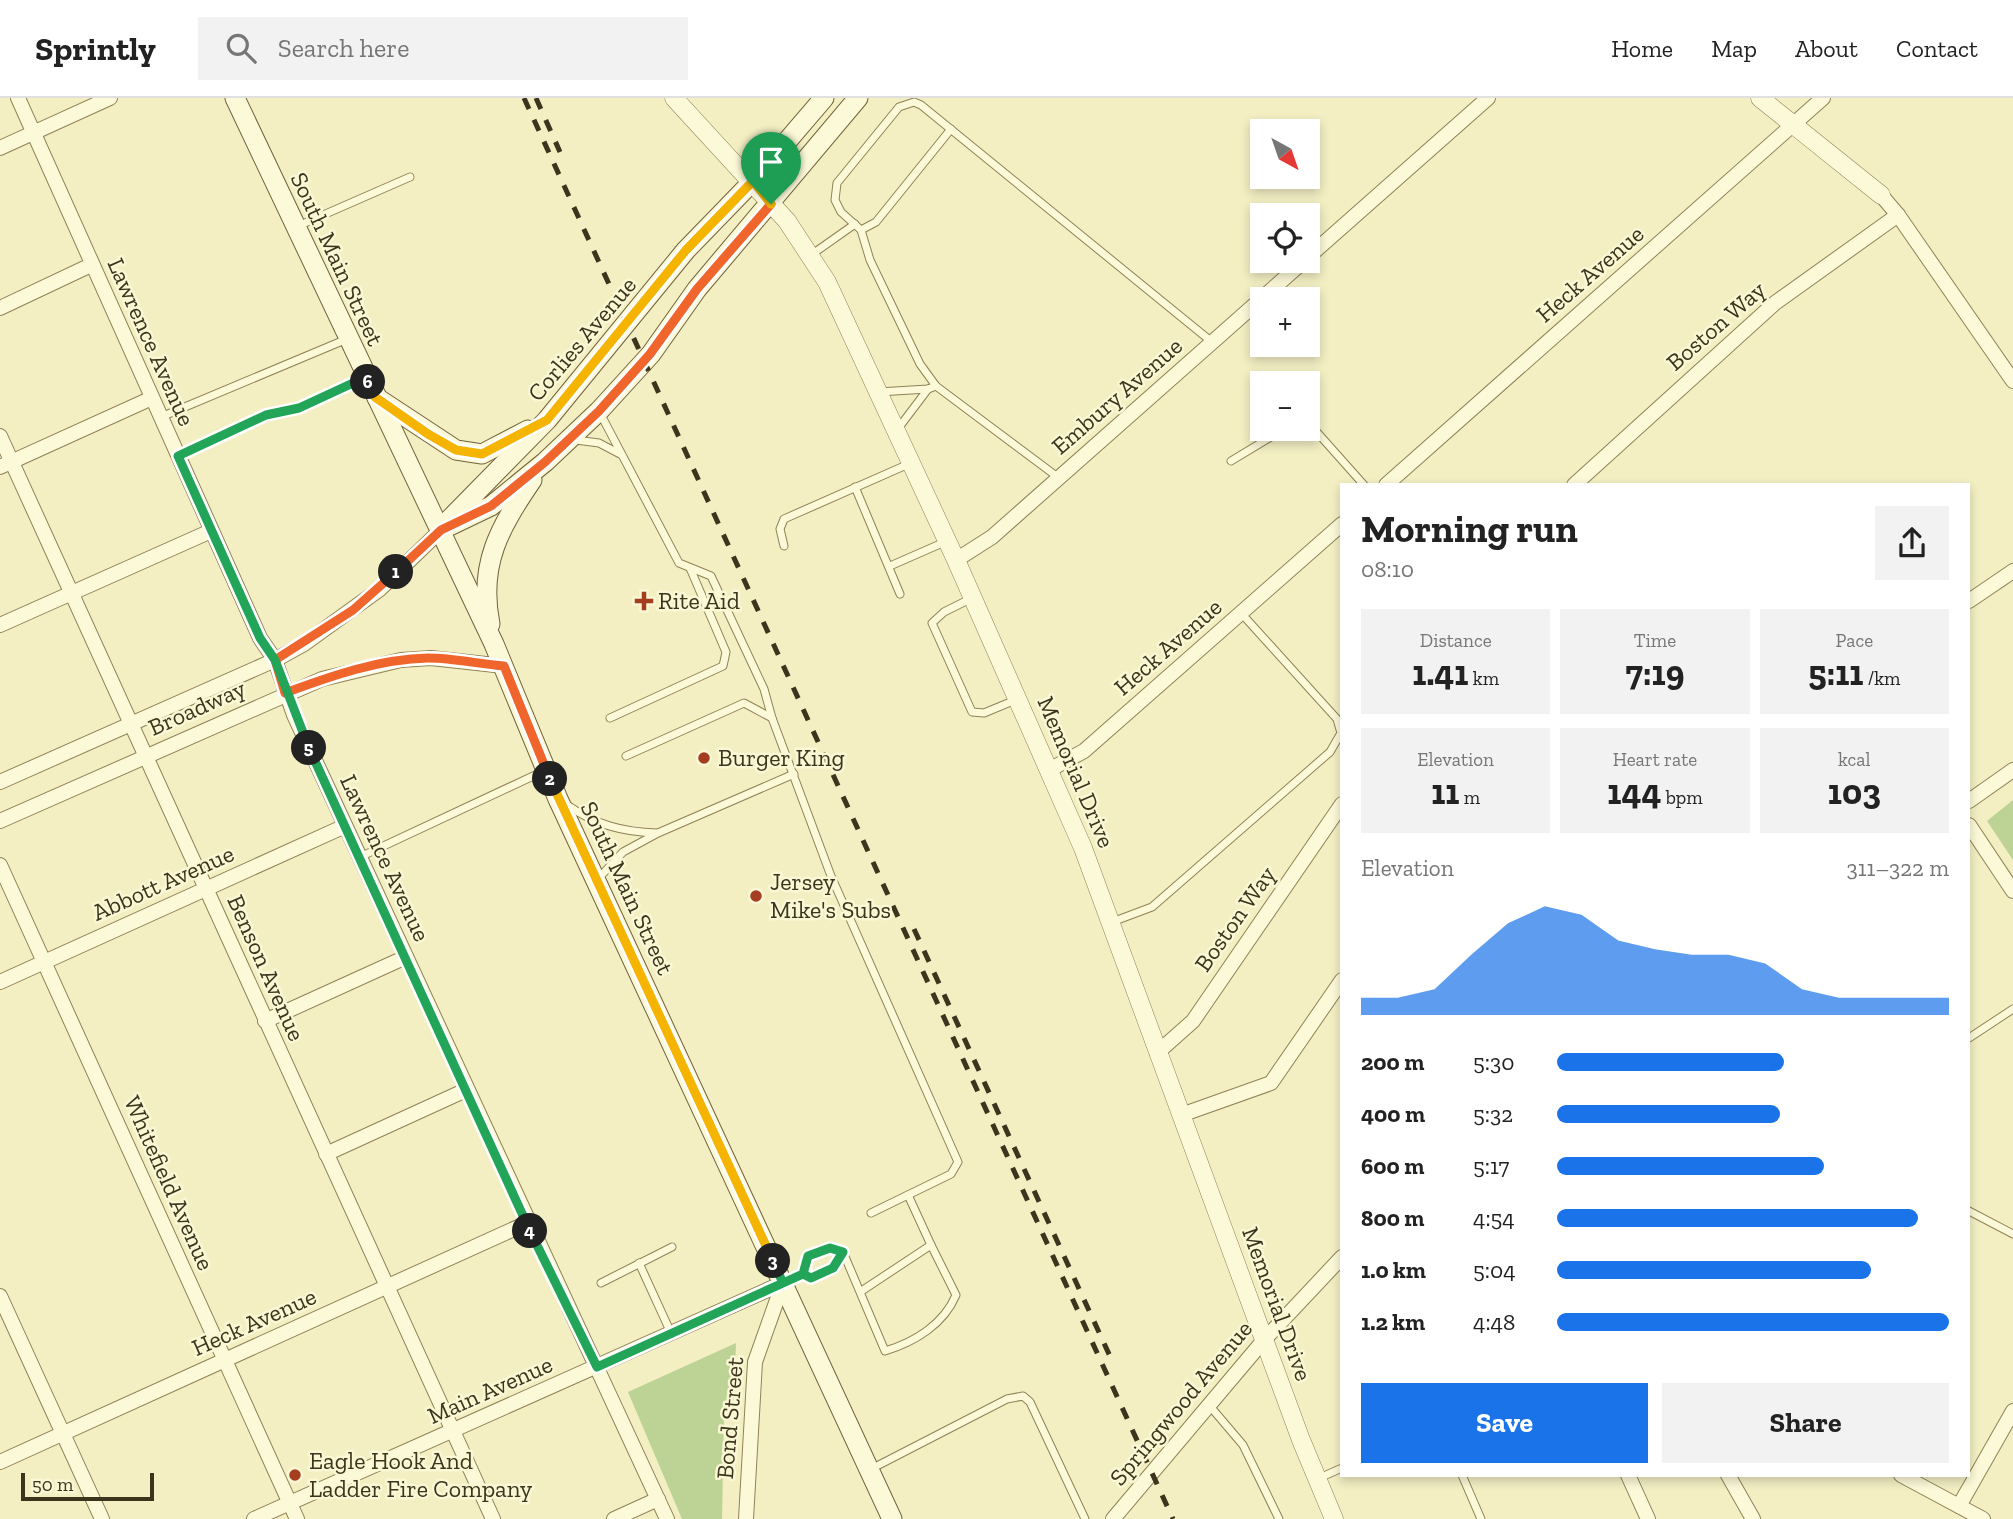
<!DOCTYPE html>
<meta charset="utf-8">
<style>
:root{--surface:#fff;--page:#f2f2f2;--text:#222;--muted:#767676;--line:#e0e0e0;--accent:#1a73e8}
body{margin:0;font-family:"Zilla Slab",serif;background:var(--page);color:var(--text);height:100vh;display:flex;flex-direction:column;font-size:26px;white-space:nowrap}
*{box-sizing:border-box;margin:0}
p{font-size:23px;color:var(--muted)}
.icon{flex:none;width:38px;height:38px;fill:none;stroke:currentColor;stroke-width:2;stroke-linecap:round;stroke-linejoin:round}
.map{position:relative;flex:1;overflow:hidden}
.side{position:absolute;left:1340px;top:385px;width:630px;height:994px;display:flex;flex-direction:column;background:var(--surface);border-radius:0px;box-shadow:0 4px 10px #0003}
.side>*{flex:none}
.needle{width:46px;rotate:140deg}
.fabs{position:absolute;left:1250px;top:21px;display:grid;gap:14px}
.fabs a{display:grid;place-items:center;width:70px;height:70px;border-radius:0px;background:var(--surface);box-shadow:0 4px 10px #0003;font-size:35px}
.scale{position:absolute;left:21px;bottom:18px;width:133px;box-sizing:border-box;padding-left:7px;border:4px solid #3d341d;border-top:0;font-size:19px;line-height:24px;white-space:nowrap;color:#3d341d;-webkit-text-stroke:5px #f9f7d4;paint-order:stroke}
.pin{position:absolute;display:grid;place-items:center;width:60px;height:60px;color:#fff;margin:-72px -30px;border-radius:50% 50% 50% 0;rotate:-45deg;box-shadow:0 0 7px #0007}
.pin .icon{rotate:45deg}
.km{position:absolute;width:35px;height:35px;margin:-18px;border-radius:50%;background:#222;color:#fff;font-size:19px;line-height:35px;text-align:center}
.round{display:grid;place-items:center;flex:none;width:74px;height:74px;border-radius:0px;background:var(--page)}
.summary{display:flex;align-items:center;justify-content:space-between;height:119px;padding:0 21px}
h1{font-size:38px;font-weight:700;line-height:52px}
.stats{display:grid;grid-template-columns:repeat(3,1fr);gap:10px;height:119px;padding:7px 21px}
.stats div{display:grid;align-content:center;border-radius:0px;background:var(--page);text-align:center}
.stats b{font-size:35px;font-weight:700}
.stats small{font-size:19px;font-weight:400}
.stats p{font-size:19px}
.chart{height:196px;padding:14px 21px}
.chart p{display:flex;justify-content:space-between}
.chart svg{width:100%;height:126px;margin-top:7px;fill:var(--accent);opacity:.7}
.button{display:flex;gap:14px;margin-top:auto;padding:14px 21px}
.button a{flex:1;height:80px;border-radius:0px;background:var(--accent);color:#fff;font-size:28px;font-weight:700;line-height:80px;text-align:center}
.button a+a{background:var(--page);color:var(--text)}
ul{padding:0 21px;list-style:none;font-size:23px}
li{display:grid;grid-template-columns:112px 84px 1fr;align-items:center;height:52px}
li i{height:18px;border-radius:9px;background:var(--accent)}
header{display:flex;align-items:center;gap:42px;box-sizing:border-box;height:98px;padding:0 35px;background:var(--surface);border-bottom:2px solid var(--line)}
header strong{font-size:33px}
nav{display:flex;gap:38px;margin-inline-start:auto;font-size:24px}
.search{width:490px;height:63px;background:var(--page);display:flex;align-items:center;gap:18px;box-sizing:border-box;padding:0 24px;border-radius:0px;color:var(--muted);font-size:26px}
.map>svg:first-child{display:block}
.green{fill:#bdd295}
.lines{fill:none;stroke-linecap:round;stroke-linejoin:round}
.service-casing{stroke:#8f8257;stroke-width:9}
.minor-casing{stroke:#8f8257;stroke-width:16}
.tertiary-casing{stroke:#8f8257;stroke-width:19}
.secondary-casing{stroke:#71623b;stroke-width:21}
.service{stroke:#fcf9d8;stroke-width:7}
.minor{stroke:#fcf9d8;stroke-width:14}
.tertiary{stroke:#fcf9d8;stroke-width:18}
.secondary{stroke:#fcf9d8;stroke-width:19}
.rail{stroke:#3d341d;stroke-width:5;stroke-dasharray:12 12;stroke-linecap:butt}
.split-1-casing{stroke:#fff;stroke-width:14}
.split-2-casing{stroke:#fff;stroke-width:14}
.split-3-casing{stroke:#fff;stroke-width:14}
.split-4-casing{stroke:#fff;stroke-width:14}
.split-5-casing{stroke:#fff;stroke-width:14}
.split-6-casing{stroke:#fff;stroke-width:14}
.split-7-casing{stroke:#fff;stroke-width:14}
.split-1{stroke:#f0652b;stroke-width:9}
.split-2{stroke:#f0652b;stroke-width:9}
.split-3{stroke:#f5b400;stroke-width:9}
.split-4{stroke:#22a559;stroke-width:9}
.split-5{stroke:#22a559;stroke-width:9}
.split-6{stroke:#22a559;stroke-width:9}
.split-7{stroke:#f5b400;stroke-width:9}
.poi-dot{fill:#a53e21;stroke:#f9f7d4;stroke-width:2.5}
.labels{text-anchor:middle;stroke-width:5;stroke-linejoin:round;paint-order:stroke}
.street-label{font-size:24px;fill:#3d341d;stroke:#f9f7d4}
.poi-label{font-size:24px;fill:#3d341d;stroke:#f9f7d4;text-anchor:start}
</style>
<header>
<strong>Sprintly</strong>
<div class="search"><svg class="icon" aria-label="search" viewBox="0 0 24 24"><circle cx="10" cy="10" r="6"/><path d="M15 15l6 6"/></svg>Search here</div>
<nav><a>Home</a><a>Map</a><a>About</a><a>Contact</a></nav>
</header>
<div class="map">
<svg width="2013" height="1421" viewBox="0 0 2013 1421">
<rect width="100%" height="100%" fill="#f3efc3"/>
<!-- green -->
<g class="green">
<path d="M2013,702V762L1987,723Z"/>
<path d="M736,1245L734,1300L724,1318L722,1421H682L628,1294Z"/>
</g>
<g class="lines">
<defs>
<g id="service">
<path d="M298,128L410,79"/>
<path d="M861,132L876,124L951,31"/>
<path d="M811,157L855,126"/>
<path d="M878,294L928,291L936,288"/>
<path d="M600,315L679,465L711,478L764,591L772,620L831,778L958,1064L951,1076L871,1115"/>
<path d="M161,319L347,241"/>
<path d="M1307,323L1364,387"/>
<path d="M897,332L928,291"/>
<path d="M576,342L599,345L620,356"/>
<path d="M178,358L266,317L299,310L365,280"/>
<path d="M1231,363L1284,331"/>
<path d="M1059,380L936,288L920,266L870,162L861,132L841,114L835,102L837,85L899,9L914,4L921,7L1212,244"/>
<path d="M855,389L900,496"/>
<path d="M784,448L780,431L784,421L911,365"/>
<path d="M890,468L947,443"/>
<path d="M972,500L944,514L932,525L972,614L984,615L1018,601"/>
<path d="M610,620L723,568L726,554L690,470"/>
<path d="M626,658L744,605L772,620"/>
<path d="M567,707C596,727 623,734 657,735"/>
<path d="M360,759L546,672"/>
<path d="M597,782L623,754L658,735L794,676"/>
<path d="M1112,824L1152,809L1330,654L1341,635L1337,621L1241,515"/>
<path d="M1969,940L2013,911"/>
<path d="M908,1097L931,1147"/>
<path d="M1969,1113L2013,1136"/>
<path d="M843,1154L885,1253C915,1244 944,1226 956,1197L931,1147L860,1194"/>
<path d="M639,1165L671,1235"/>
<path d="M803,1176L808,1158L829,1150L843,1154"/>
<path d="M601,1185L672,1149"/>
<path d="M784,1185L803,1176L811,1180L833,1169L843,1154"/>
<path d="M1209,1307L1243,1347L1279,1421"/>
<path d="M871,1371L1007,1301L1023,1298L1030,1304L1085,1421"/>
<path d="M1462,1377L1481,1421"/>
<path d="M1317,1381L1342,1370"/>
</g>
<g id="minor">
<path d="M18,0L260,540L275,562L294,617L667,1421"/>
<path d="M0,50L110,0"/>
<path d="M1881,97L1898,117L2013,283"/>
<path d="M1307,160L1488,0"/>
<path d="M0,210L91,167"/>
<path d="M0,338L493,1421"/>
<path d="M0,369L152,300"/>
<path d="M1386,387L1823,0"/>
<path d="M1574,387L1775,205L1898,117"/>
<path d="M956,462L992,439L1304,163"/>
<path d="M1969,503L2013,473"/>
<path d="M0,527L211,433"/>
<path d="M1051,671L1084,653L1342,426"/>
<path d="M0,684L275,562L304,546L380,491L441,432"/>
<path d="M1969,703L2013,672"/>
<path d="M0,723L322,581L401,562L431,560L504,568"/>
<path d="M1969,727L2013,793"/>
<path d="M0,767L297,1421"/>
<path d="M0,884L345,728"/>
<path d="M265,923L406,859"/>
<path d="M1157,955L1193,923L1342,706"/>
<path d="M1181,1017L1271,985L1342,882"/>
<path d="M326,1056L466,992"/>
<path d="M0,1198L102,1421"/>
<path d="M0,1364L527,1125"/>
<path d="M1628,1377L1648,1421"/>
<path d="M1728,1377L1753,1421"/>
<path d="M1901,1377L1983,1421"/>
<path d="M1959,1408L2013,1313"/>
<path d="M254,1421L783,1185"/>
<path d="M614,1421L658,1401"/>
<path d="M746,1421L755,1264L783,1185"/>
<path d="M1113,1421L1264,1242L1342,1159"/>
</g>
<g id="tertiary">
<path d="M674,0L787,123L827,184L956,462L1083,750L1301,1342L1334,1421"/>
<path d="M1760,0L1881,97"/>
</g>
<g id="secondary">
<path d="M235,0L494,546L558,701L892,1421"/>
<path d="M377,300L456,352L482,356L528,332"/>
<path d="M446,425L547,322L686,152L753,83L824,0"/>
<path d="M441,432L491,408L545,364L599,313L651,256L697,191L858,0"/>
<path d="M490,526C478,466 500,429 532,382"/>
</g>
</defs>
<!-- service casing -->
<use href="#service" class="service-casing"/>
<!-- minor casing -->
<use href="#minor" class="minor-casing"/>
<!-- tertiary casing -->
<use href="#tertiary" class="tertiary-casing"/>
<!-- secondary casing -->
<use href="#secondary" class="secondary-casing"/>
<!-- service -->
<use href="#service" class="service"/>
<!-- minor -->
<use href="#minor" class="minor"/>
<!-- tertiary -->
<use href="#tertiary" class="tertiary"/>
<!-- secondary -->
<use href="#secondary" class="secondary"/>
<!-- rail -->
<g class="rail">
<path d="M524,0L1173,1421"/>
<path d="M536,0L560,54"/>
<path d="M914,831L1114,1267"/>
</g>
</g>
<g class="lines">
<defs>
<path id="split-1" d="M396,474L441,432L491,408L545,364L599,313L650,256L697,191L771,106"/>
<path id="split-2" d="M396,474L353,512L275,562L285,595C331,578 379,561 428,560C453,560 479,566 504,568L550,681"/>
<path id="split-3" d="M550,681L773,1163"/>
<path id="split-4" d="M530,1133L597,1269L783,1185L803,1176L811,1180L833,1170L843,1154L830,1150L808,1158L803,1176L783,1185L773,1163"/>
<path id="split-5" d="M309,650L530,1133"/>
<path id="split-6" d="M309,650L275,562L260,540L178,358L266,317L299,310L366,279L368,284"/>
<path id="split-7" d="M368,284L375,299L428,336L456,352L482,356L547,322L686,152L753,83L771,106"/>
</defs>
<!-- split-1 casing -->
<use href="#split-1" class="split-1-casing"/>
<!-- split-2 casing -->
<use href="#split-2" class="split-2-casing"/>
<!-- split-3 casing -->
<use href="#split-3" class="split-3-casing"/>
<!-- split-4 casing -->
<use href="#split-4" class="split-4-casing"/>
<!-- split-5 casing -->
<use href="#split-5" class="split-5-casing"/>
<!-- split-6 casing -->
<use href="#split-6" class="split-6-casing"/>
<!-- split-7 casing -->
<use href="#split-7" class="split-7-casing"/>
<!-- split-1 -->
<use href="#split-1" class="split-1"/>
<!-- split-2 -->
<use href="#split-2" class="split-2"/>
<!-- split-3 -->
<use href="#split-3" class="split-3"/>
<!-- split-4 -->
<use href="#split-4" class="split-4"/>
<!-- split-5 -->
<use href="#split-5" class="split-5"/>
<!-- split-6 -->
<use href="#split-6" class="split-6"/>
<!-- split-7 -->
<use href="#split-7" class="split-7"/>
</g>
<!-- markers -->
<g class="poi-dot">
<path d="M640.5 492.5h7v7h7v7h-7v7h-7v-7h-7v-7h7z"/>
<circle cx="704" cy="660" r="7"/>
<circle cx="756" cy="798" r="7"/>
<circle cx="295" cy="1377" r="7"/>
</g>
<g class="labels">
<!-- street labels -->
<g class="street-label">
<text transform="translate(337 161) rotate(65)" y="8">South Main Street</text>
<text transform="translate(1590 176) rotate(-41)" y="8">Heck Avenue</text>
<text transform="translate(1716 228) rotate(-41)" y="8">Boston Way</text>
<text transform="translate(582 241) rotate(-50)" y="8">Corlies Avenue</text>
<text transform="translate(151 244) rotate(66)" y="8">Lawrence Avenue</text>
<text transform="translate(1117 298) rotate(-41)" y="8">Embury Avenue</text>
<text transform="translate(1168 549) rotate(-41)" y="8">Heck Avenue</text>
<text transform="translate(197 610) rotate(-24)" y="8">Broadway</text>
<text transform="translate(1076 674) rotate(67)" y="8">Memorial Drive</text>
<text transform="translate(385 760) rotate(65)" y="8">Lawrence Avenue</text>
<text transform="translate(163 785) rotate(-24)" y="8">Abbott Avenue</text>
<text transform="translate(627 790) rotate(65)" y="8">South Main Street</text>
<text transform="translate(1235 821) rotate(-55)" y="8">Boston Way</text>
<text transform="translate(266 870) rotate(66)" y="8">Benson Avenue</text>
<text transform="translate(169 1085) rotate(66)" y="8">Whitefield Avenue</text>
<text transform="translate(1277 1206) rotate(70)" y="8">Memorial Drive</text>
<text transform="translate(254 1224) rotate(-24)" y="8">Heck Avenue</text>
<text transform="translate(490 1292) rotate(-24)" y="8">Main Avenue</text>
<text transform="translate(1181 1305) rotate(-50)" y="8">Springwood Avenue</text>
<text transform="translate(730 1320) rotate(-85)" y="8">Bond Street</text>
</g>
<!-- poi labels -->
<g class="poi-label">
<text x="658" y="511">Rite Aid</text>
<text x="718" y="668">Burger King</text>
<text x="770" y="792">Jersey<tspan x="770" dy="28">Mike's Subs</tspan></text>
<text x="309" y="1371">Eagle Hook And<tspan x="309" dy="28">Ladder Fire Company</tspan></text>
</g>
</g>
</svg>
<div class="fabs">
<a><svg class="needle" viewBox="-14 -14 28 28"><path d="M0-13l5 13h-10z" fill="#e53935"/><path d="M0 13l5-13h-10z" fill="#767676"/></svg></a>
<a><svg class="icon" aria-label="locate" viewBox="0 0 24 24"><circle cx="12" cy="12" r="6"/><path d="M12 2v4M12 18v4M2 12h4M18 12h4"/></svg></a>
<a>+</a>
<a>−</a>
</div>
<div class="scale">50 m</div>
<div class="pin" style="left:771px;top:106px;background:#1e9e55"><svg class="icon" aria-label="arrive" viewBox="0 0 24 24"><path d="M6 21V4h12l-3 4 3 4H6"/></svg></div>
<b class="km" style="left:396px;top:474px">1</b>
<b class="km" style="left:550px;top:681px">2</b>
<b class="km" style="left:773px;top:1163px">3</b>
<b class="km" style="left:530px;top:1133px">4</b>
<b class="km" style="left:309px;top:650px">5</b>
<b class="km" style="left:368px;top:284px">6</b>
<section class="side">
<div class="summary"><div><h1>Morning run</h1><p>08:10</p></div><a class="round"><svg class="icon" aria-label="share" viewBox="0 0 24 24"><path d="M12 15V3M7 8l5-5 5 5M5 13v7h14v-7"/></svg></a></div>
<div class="stats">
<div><p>Distance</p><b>1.41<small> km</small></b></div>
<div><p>Time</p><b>7:19</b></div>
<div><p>Pace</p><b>5:11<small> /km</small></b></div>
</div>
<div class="stats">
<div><p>Elevation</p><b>11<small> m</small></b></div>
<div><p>Heart rate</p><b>144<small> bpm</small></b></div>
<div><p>kcal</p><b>103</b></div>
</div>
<div class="chart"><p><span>Elevation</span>311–322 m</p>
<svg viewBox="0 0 160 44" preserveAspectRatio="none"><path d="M0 44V38L10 38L20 35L30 23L40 12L50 6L60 9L70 18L80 21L90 23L100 23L110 26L120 35L130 38L140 38L150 38L160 38V44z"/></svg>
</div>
<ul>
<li><b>200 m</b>5:30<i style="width:58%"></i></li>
<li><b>400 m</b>5:32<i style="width:57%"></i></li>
<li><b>600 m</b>5:17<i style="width:68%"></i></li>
<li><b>800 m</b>4:54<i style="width:92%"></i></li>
<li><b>1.0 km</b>5:04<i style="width:80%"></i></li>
<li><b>1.2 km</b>4:48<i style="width:100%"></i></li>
</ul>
<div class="button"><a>Save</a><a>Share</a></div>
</section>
</div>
